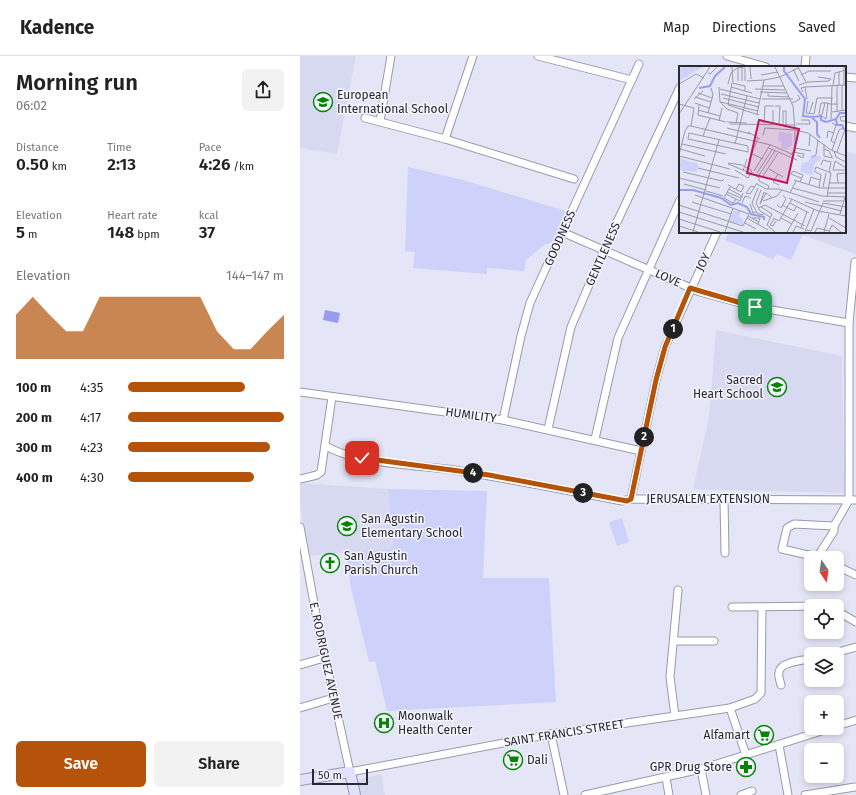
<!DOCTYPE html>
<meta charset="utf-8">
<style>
:root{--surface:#fff;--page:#f2f2f2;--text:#222;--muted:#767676;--line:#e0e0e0;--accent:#b45309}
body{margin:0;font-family:"Fira Sans",sans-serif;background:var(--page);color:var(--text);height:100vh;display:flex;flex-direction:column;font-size:15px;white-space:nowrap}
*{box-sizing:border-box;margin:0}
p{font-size:13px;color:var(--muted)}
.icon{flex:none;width:22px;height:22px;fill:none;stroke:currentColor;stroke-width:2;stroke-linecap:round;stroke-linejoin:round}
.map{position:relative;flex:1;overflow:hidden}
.panel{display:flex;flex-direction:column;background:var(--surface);width:300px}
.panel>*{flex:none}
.needle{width:26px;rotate:167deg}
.fabs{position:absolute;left:504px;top:495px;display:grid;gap:8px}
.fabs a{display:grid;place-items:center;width:40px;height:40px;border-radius:6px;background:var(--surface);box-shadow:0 2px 6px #0003;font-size:20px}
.scale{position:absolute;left:12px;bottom:10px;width:56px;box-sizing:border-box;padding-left:4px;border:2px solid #29292f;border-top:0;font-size:11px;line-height:14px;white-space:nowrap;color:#29292f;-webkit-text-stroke:3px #f3f4fe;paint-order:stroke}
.pin{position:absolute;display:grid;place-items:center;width:34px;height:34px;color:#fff;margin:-17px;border-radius:8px;box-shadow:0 2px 6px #0006}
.km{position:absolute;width:20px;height:20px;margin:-10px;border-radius:50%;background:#222;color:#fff;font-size:11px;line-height:20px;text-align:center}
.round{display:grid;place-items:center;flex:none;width:42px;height:42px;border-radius:6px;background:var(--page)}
.headline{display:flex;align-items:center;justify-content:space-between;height:68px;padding:0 16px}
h1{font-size:22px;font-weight:600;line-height:30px}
.metrics{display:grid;grid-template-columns:repeat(3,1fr);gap:6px;height:68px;padding:4px 16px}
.metrics div{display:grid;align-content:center}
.metrics b{font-size:17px;font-weight:600}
.metrics small{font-size:11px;font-weight:400}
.metrics p{font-size:11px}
.chart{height:112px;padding:8px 16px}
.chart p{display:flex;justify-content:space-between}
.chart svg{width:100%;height:72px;margin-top:4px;fill:var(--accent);opacity:.7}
.cta{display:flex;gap:8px;margin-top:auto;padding:8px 16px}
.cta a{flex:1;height:46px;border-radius:6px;background:var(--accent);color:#fff;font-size:16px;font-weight:600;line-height:46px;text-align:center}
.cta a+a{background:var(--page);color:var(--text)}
ul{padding:0 16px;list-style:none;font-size:13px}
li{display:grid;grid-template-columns:64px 48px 1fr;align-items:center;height:30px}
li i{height:10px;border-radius:5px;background:var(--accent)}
header{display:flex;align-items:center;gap:24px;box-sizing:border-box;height:56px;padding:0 20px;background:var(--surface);border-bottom:1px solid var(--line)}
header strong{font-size:19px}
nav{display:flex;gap:22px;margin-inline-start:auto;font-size:14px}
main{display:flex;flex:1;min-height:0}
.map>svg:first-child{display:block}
.built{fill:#d7d9f1}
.green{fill:#ced2fb}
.water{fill:#989cef}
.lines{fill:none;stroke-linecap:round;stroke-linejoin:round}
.street-casing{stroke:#999aa9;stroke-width:9}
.secondary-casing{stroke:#999aa9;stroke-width:12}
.street{stroke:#fff;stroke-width:7}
.secondary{stroke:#e0e1fc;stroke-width:10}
.route-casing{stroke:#fff;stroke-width:8}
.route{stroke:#b45309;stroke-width:5}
.labels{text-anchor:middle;stroke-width:3;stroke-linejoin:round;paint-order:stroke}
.poi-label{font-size:12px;fill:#29292f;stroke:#f3f4fe;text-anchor:start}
.street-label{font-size:12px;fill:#29292f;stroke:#f3f4fe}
.inset-river{fill:none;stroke:#989cef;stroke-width:2}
.inset-road{fill:none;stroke:#999aa7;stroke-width:1}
.view{fill:#c2185b;fill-opacity:0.15;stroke:#c2185b;stroke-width:2}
.inset-edge{fill:none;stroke:#29292f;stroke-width:2}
</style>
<header>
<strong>Kadence</strong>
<nav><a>Map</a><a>Directions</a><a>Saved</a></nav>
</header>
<main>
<section class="panel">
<div class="headline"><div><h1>Morning run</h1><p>06:02</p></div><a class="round"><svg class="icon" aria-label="share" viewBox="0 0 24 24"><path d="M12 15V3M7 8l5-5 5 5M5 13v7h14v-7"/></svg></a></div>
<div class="metrics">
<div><p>Distance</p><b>0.50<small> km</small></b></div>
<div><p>Time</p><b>2:13</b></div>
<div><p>Pace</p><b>4:26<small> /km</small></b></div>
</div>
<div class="metrics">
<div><p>Elevation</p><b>5<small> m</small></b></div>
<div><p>Heart rate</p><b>148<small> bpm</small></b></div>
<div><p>kcal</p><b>37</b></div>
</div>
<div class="chart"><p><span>Elevation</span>144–147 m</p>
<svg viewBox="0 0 160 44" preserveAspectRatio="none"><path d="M0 44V17L10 6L20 17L30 27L40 27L50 6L60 6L70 6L80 6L90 6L100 6L110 6L120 27L130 38L140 38L150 27L160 17V44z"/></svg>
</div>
<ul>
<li><b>100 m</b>4:35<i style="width:75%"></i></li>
<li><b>200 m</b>4:17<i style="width:100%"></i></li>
<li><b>300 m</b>4:23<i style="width:91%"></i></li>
<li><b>400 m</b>4:30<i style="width:81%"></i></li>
</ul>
<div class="cta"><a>Save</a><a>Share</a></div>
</section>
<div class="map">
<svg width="556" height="739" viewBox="0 0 556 739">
<rect width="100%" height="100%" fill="#e4e6f7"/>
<!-- built -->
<g class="built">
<path d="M0,0H56L37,98L0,92Z"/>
<path d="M545,96L556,98V198L502,179L504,176H545Z"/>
<path d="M416,274L542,300L544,437L393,433L409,361Z"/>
<path d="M0,427L88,433L93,492L7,500L0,448Z"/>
<path d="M89,656L94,673L78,677L74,660Z"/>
<path d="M81,718L85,739H60L56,724Z"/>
</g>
<!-- green -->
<g class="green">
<path d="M108,111L163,124L266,155L252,186L244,189L226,204L224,215L187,212V218L113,212L115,196L105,195Z"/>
<path d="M429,176H504L491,204L477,198L473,203L425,184Z"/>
<path d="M88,433L187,435L183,522H249L256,646L87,655L75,605L69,606L51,532L46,496L93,492Z"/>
<path d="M322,462L329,486L317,490L309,466Z"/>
</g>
<!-- water -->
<path class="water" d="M25,254L40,257L38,267L23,264Z"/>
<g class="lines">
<defs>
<g id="street">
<path d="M238,0L332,24"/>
<path d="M427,0L466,11"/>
<path d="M505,11L506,0"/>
<path d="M545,21L556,22"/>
<path d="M65,62L145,83L274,123"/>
<path d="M80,65L91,0"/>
<path d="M545,70L556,72"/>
<path d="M145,83L173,0"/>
<path d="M262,176L400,236L455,251L549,267"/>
<path d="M0,336L203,364L341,395"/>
<path d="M203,364L221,280L230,247L339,8"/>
<path d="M248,373L271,271L304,194L380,31"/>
<path d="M295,383L318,282L380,144"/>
<path d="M26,390C56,408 118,409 154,414C210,423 266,434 322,445L331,443L556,444"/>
<path d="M0,423L17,419L21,416L32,341"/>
<path d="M331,443L356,324L365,291L417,176"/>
<path d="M424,444L425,497"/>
<path d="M0,471L18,569L50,716L251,678L430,652L455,643L461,637L462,551"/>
<path d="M518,500L534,475V470L549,444V267L555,206"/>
<path d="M521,502L482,493L487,472L494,468L534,470"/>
<path d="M537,510L556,519"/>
<path d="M432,551L525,550"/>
<path d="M537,555L556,566"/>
<path d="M374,585H414"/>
<path d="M531,598L556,591"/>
<path d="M0,609L24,602"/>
<path d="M481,629C480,625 478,620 479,616C480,606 503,604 511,603"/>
<path d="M0,652L33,642"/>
<path d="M430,652L446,699"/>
<path d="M375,660L370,621L378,534"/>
<path d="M537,670L556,664"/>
<path d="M251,678L264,739"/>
<path d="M479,689L488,739"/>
<path d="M401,713L406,739"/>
<path d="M366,722L369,739"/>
<path d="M285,739L401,713L531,672"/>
<path d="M441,739L452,735"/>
<path d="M505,739L555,731"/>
</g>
<path id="secondary" d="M0,724L50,716L55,739"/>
</defs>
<!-- street casing -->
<use href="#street" class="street-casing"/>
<!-- secondary casing -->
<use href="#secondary" class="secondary-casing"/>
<!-- street -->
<use href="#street" class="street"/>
<!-- secondary -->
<use href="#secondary" class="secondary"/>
</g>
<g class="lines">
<defs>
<path id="route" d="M62,402L189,419L327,445L331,443L356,324L365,291L390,232L455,251"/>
</defs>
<!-- route casing -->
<use href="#route" class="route-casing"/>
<!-- route -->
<use href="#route" class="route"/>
</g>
<!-- icons -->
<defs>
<symbol id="school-ring" viewBox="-11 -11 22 22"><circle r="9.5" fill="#f3f4fe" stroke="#068505" stroke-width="1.5"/><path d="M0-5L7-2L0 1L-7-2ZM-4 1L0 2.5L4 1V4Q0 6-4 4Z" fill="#068505"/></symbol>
<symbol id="church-ring" viewBox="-11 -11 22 22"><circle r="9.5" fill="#f3f4fe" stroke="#068505" stroke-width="1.5"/><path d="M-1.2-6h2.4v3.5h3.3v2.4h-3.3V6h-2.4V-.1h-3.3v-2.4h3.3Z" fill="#068505"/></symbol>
<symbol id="hospital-ring" viewBox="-11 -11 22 22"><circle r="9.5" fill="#f3f4fe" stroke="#068505" stroke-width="1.5"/><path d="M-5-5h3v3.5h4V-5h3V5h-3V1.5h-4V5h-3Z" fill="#068505"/></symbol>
<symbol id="supermarket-ring" viewBox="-11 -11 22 22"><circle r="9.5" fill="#f3f4fe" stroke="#068505" stroke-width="1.5"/><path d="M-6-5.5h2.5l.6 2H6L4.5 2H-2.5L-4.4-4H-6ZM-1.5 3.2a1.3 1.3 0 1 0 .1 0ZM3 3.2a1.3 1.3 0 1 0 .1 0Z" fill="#068505"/></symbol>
<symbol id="pharmacy-ring" viewBox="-11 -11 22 22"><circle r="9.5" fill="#f3f4fe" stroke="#068505" stroke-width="1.5"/><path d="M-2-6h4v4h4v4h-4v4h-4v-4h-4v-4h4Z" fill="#068505"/></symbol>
</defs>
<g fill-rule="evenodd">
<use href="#school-ring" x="12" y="35" width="22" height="22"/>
<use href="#school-ring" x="466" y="320" width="22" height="22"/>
<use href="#school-ring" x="36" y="459" width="22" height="22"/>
<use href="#church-ring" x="19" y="496" width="22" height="22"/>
<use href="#hospital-ring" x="73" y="656" width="22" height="22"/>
<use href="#supermarket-ring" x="453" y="668" width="22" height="22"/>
<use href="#supermarket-ring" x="202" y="693" width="22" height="22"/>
<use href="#pharmacy-ring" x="435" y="700" width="22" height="22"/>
</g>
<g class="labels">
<!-- poi labels -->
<g class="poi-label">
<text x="37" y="43">European<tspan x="37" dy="14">International School</tspan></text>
<text x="463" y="328" text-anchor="end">Sacred<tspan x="463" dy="14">Heart School</tspan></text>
<text x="61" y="467">San Agustin<tspan x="61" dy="14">Elementary School</tspan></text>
<text x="44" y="504">San Agustin<tspan x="44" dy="14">Parish Church</tspan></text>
<text x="98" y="664">Moonwalk<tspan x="98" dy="14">Health Center</tspan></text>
<text x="450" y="683" text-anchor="end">Alfamart</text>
<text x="227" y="708">Dali</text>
<text x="432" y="715" text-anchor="end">GPR Drug Store</text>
</g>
<!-- street labels -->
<g class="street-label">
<text transform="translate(260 182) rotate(-66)" y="4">GOODNESS</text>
<text transform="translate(303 198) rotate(-66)" y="4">GENTLENESS</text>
<text transform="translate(403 206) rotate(-64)" y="4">JOY</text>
<text transform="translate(368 222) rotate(24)" y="4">LOVE</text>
<text transform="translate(171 359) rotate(8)" y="4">HUMILITY</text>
<text x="408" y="447">JERUSALEM EXTENSION</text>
<text transform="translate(26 605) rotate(78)" y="4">E. RODRIGUEZ AVENUE</text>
<text transform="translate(264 677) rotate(-9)" y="4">SAINT FRANCIS STREET</text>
</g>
</g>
<!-- overview -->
<g transform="translate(379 10)">
<rect width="167" height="167" fill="#e4e6f7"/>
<path d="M5,1H24L0,15V3ZM100,66L113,68V80H110L109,84L102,82L103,76L99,75ZM132,89L143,91L141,95L136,96L133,109L125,107L121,105L123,97L129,96ZM0,92L19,98L18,106L0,104ZM54,145H62L60,151L64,153V159L51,155Z" fill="#ced2fb"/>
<path class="inset-river" d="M105,1V5L126,33L124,50L133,51M20,22L31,20L36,10L46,1M133,51L142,50V54L147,56L157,53L158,59H163L167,67M133,52L138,56V68L141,72M157,53L161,47H167M0,124H14L42,132L52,139L59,137L68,141L72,148L85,151V154"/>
<path class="inset-road" d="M53,1L54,16M71,1L72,13M96,1L114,40L116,64L129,67L152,84L167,90M119,1L127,16M59,2V15M114,3L120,15M160,6V19M29,7L31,8L38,1M82,9L99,6M122,9L130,5H152M63,15V2M66,15V2M68,15L85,14M53,17L49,39L80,49M53,17L66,20V25M0,18L17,8L25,12M49,18L52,7L58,2L66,1M120,19L129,16L150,15L152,13L139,11M154,19L156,7L167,4M163,19V44M165,19V1M84,20H105M40,21L41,36L48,43L59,47L57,57M52,21L73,27M126,21L128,33M41,23L81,33M76,23L106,24M81,26L108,27M124,26L122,22L126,21L167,19M19,27L33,32M89,27V30L110,31M42,28L80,37M16,31L32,36M44,32L80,41M15,33L24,25M83,33H114M129,35L127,47L135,48L138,32H154M42,36L79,45M16,37L30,42M113,37L121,33L119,29M149,37L147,53L140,48L142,37H149L151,38H158M0,38L15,42L12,60M20,39L19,49L47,56M96,40H101L100,58M19,44L41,50M104,45H107V59M153,46L167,44M158,46V19M29,47L34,29L32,22M0,48L31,1M78,48L85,14L101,11L119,2M130,48L134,36M143,49L146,37M167,50L161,51L162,55H167M152,53L153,20M40,55L43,42M48,56L68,57M153,57L157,59L152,75L156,77M51,58L116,59M94,58V44M104,58V45M117,58H131L130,54H122M85,59L86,40H95M12,60L92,79L113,88M48,62L72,68M69,66L81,73M10,67L69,80V86L9,73ZM84,69L86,62L116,64V86M24,70L31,52M148,72L149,65L155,67M3,78L47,88M56,78L68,30M145,78V90L154,92M130,80L131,68M90,82L118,94M116,82L132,85M1,83L26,90M145,83L150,85L153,91M153,84L160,64L164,62M155,85L157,91L167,96M158,86L165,66M73,88L84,93M0,89L6,65L9,60H12M112,89L114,86L125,88L124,92L118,89M0,90L51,103M133,91L137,89L139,74M71,92L79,72M49,97L63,99L72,104L73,107M49,98L76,109L80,112V115M142,99L144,94L152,96L150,107M19,102L60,112M167,102L156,95L154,104H167M90,103L104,111M56,104L69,112L72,107M136,104L137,101L152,107L148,131M64,105L68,93M75,105L91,79M135,105L142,109L140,122M4,106L43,115L45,113M78,107L93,84M99,108L94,116L100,119M80,109L96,85M84,110L99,87M0,112L41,122M115,114L141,122H167M80,115L90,120L89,123M121,116L124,109L114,105L112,108L122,112M150,117H167M159,117L158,108L167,107M5,118L27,124M78,118L87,123H100L140,136M130,118L132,111L141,114M49,119L62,126M51,121L45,132L54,137L57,133M76,121L72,120L67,127L71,128L78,117M144,121L147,107M79,122L73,137L78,147L83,149L85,147M114,122L143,130M50,123L63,130M57,123L60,118L65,120L62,126M82,124L77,137L81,145L91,151M27,125L44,130M48,126L62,132M87,127L81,138L85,126L90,129L93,132M111,127L117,115M148,127H167M47,128L61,135L64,127M143,130L167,131M110,132L139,145L167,150M84,135L98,130L103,124M144,135H165M13,136L52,148M126,136L163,145M63,137L66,130L72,132M111,137L130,147M144,137L167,141M71,138L74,147L77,146M0,139L64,160L70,148L16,129M98,139L102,142L107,133L104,129M103,139L115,145L117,141M82,141L93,148L88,159L96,166M79,142L86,139L126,160M0,146L64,166M161,148L166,131M69,150L80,156M68,152L89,164M73,152H81L79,158M94,152L100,155L113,133M102,152L113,158M150,152L167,162M0,153L41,166M95,153L91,159L94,160L97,155M66,157L77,163M0,160L19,166M122,162L128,146M127,164L132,165L144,137M14,166L40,74M46,166L54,142M108,166L119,147M114,166L117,160L125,163M126,166L135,143M136,166L138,162L150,165M145,166L150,148M150,166L153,159L162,166"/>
<path class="view" d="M80,54L120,63L108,117L68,107Z"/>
<rect width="167" height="167" class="inset-edge"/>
</g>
</svg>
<div class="fabs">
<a><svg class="needle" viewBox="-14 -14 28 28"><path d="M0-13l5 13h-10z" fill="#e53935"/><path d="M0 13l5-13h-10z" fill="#767676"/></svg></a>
<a><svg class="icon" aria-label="locate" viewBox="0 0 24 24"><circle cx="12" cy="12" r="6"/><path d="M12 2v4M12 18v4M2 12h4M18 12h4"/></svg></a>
<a><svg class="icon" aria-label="layers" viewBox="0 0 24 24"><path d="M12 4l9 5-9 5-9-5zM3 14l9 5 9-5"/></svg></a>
<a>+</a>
<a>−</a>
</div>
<div class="scale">50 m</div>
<div class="pin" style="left:455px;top:251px;background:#1e9e55"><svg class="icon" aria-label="arrive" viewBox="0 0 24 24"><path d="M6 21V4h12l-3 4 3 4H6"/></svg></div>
<div class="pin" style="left:62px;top:402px;background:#d93025"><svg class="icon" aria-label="check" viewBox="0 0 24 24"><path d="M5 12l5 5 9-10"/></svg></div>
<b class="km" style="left:373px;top:273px">1</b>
<b class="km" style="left:344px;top:381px">2</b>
<b class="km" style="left:283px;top:437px">3</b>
<b class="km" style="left:173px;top:417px">4</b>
</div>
</main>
